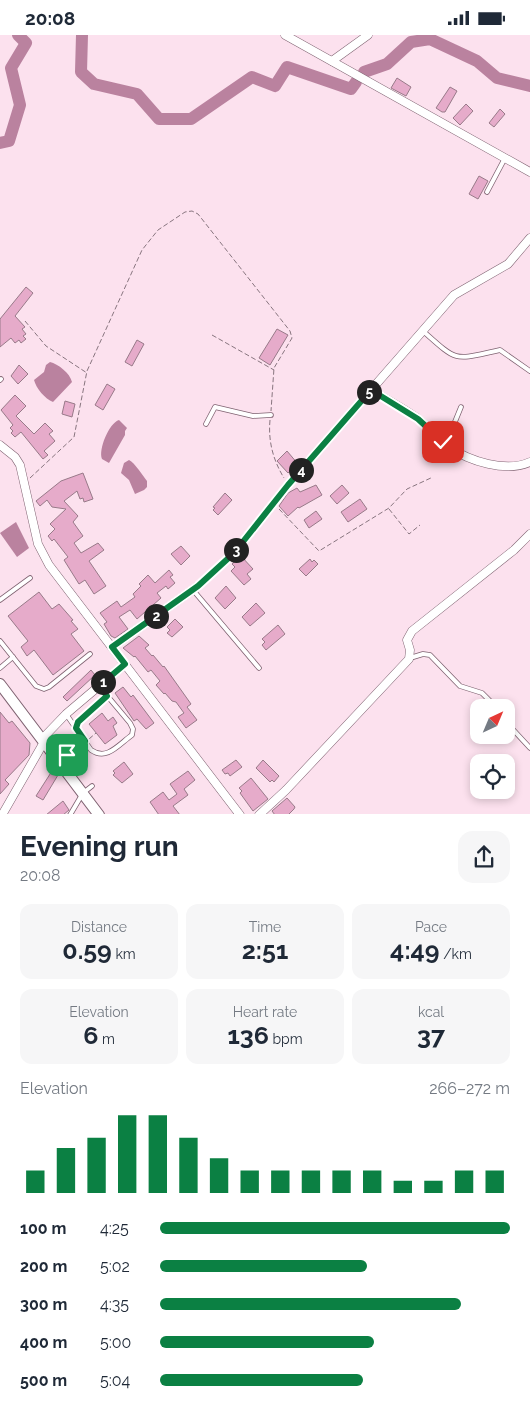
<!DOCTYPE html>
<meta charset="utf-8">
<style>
:root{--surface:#fff;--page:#f6f6f7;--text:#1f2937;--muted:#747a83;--accent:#0b8043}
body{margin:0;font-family:Raleway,sans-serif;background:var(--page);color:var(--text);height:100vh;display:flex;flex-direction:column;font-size:19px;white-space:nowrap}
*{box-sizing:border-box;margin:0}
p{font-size:16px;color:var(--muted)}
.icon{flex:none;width:28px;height:28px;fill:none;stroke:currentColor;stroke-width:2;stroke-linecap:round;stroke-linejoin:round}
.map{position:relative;height:779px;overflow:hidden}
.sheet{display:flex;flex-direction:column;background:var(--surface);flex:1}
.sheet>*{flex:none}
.needle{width:32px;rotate:44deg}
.tools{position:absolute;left:470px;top:664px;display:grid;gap:10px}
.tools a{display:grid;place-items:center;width:45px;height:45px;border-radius:10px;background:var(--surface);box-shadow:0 2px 8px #0003;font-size:25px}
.pin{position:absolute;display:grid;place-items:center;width:42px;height:42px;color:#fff;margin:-21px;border-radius:10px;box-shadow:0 2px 8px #0006}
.km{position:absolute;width:25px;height:25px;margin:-12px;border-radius:50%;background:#222;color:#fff;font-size:14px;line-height:25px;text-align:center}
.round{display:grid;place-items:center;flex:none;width:52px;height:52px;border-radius:15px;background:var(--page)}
.overview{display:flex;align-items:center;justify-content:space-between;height:85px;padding:0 20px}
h1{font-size:28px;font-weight:700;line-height:38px}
.figures{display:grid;grid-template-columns:repeat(3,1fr);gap:8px;height:85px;padding:5px 20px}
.figures div{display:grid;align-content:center;border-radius:12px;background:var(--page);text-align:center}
.figures b{font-size:25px;font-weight:700}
.figures small{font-size:14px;font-weight:400}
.figures p{font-size:14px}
.chart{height:140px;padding:10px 20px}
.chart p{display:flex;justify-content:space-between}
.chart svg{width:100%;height:90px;margin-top:5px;stroke:var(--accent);stroke-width:6}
ul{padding:0 20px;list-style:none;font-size:16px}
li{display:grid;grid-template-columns:80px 60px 1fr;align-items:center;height:38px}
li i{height:12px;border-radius:6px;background:var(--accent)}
.status{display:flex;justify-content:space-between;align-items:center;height:35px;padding:0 25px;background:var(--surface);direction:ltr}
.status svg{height:14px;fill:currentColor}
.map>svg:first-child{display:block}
.water{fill:#ba829f}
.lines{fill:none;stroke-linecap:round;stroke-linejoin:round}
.river{stroke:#ba829f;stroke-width:12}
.building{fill:#e6abca;stroke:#987a89}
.service-casing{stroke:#7f6271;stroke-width:5.5}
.minor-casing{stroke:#7f6271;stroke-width:9}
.tertiary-casing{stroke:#7f6271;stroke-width:12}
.path{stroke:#88757f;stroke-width:1;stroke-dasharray:5 2.5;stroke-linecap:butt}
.service{stroke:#fff;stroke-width:4}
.minor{stroke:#fff;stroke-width:8}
.tertiary{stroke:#fff;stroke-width:10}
.route-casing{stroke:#fff;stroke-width:10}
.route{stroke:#0b8043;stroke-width:6}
</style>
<div class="status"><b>20:08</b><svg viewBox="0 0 49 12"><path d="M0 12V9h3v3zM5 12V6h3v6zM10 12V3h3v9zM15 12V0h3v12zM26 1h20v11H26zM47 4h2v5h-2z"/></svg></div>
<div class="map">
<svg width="530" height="780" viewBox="0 0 530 780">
<rect width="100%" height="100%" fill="#fce1ee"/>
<!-- water -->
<g class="water">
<path d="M50,327C58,329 70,338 72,347L53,367C45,364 36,353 34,345L44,337L46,330Z"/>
<path d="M119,385L127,393L125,396V400L109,428L102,424C98,415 109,388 119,385Z"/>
<path d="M129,425C135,428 143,441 147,446V452L144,455L135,459L129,445L121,438L124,428Z"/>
<path d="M16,487L29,513L17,522L0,498Z"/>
</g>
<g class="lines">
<!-- river -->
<g class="river">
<path d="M82,0L81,37L94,49L137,59L159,84H191L252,42L275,51L287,32L351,54L356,47"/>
<path d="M364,37L387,29L411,7L430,4L477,26L497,43L530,51"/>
<path d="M0,108L9,106L20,70L11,33L26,8L18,0"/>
</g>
</g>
<!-- building -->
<g class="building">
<path d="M397,43L411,52L406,61L391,53Z"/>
<path d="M450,52L457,56L445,77H442L436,73Z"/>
<path d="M466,69L473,76L460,90L453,83Z"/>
<path d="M500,74L505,79L494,92L489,88Z"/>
<path d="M479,141L488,146L478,164L469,159Z"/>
<path d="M26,252L33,258L15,281L25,292L22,294L26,299L23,301L26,304L21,308L19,305L15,308L11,303L0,312V284Z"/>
<path d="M277,294L288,300L270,330L259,323Z"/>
<path d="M137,305L144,309L132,331L125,327Z"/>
<path d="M19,330L28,339L18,349L11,341Z"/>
<path d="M107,349L115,354L103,375L95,370Z"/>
<path d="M15,360L26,371L16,381L34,399L45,388L53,396L49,399L55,406L44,416L48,420L43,424L21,397L15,402L11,398L13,396L10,393L13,390L1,375Z"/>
<path d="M65,366L75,369L72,382L62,379Z"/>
<path d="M287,416L298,429L288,438L277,426Z"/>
<path d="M83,438L93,464L84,467L83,463L80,464L77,456L64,466L78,481L73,487L83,501L74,508L81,518L98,508L104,515L89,526L106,551L94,559L85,545L79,549L64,525L68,522L54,504L52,506L48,501L55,494L50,489L66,474L52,472L47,465L40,471L36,466L61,446Z"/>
<path d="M316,450L322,460L299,473L298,472L288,481L279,471L288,458L297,453L300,457Z"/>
<path d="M342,450L349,458L337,469L330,461Z"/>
<path d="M225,458L232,465L218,480L213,475L215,473L213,472Z"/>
<path d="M360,464L367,474L348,487L341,477Z"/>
<path d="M316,476L322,484L309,493L304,485Z"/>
<path d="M181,511L190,521L181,530L171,519Z"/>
<path d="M241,521L253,534L247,539L251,544L244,550L231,536L235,532L232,529Z"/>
<path d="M310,524L312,527L314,525L318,529L306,541L299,534Z"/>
<path d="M169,535L173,540L170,542L175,548L168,554L166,551L157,558L161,563L137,584L130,575L119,582L128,594L115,603L111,601L104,589L107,587L100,578L117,566L121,572L135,562L133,559L141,551L139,549L148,540L155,548Z"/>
<path d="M226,551L236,563L225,574L215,563Z"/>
<path d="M39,557L52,574L59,569L73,585L71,586L78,594L71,599L84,616L53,640L34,615L27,621L21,612L28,606L8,581Z"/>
<path d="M256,568L265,578L250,591L242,582Z"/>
<path d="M175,584L183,592L172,602L167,598L170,595L167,592Z"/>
<path d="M278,590L285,599L266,615L262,610L265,607L262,604Z"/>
<path d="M139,601L149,610L145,613L152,621L153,620L163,632L164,631L191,669L187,672L197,685L186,693L178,682L184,678L176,667L172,666L165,658L164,659L156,650L160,646L151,635L148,637L135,621L134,622L123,613Z"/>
<path d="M91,635L95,640L67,666L63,662Z"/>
<path d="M123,652L131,662L133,660L154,688L146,694L137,684L134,686L115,658Z"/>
<path d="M0,677L9,688L12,686L30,708L29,720L5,745L9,749L0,759Z"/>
<path d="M102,678L108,686L113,682L117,688L113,691L117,700L105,709L89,689Z"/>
<path d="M236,725L242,732L230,741L228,738L225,739L222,735Z"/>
<path d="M263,725L279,741L274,747L272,745L270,747L256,733Z"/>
<path d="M124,727L133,739L122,748L113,740L115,738L113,736Z"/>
<path d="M52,736L58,740L43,765L36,761Z"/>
<path d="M188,736L195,745L184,754L188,760L173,771L180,780H159L150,767L163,757L169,765L177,759L170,749Z"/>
<path d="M251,743L268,764L253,776L240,758L242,756L239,753Z"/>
<path d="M287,763L295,772L294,774L288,780H275L272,776Z"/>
<path d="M63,766L69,775L63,780H46Z"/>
</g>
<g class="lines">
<defs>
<g id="service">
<path d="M487,157L505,123"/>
<path d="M423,296C459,328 453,325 500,315L530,336"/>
<path d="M0,345L1,344"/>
<path d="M206,389L215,372L253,381L271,380"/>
<path d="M442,405L450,399L461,372"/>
<path d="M193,555L259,633"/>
<path d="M0,565L30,543"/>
<path d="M0,606L36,651L44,654L49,652L90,619"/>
<path d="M410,623L423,619L430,620L460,651L482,658L496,672"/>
<path d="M0,633L13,622"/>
<path d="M66,679L91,715C107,726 118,710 132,700L133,694L130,688L99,651"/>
<path d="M506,687L530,713"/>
<path d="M76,693L77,687L107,661"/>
<path d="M60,727L85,706"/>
<path d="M70,780L83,758L92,751"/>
</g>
<g id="minor">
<path d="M285,0L530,137"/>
<path d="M332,26L368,0"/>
<path d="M371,355C386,364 403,373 417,383C428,392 438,403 449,412C469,426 506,438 530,427"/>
<path d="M0,410L15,422L20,430L38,509L49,530L240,780"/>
<path d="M112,612L198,551L234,518L288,450L454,260L508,229L530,203"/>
<path d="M42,704L66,679L125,629"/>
<path d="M2,780L44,707"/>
<path d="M259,780L286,755L409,624L410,615L407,605L412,596L514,515L530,499"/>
</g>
<path id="tertiary" d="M0,649L99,780"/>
</defs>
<!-- service casing -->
<use href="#service" class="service-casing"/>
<!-- minor casing -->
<use href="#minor" class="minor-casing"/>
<!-- tertiary casing -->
<use href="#tertiary" class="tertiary-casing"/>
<!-- path -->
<g class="path">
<path d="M25,286L46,311L87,338"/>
<path d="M212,300L274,335"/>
<path d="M270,385C268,406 273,425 284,443"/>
<path d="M30,443L74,402L87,336L142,215L158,195L185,177L192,176L198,179L290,296L292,303L274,333L271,376"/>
<path d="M279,474L319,516L389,473L407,454L433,442"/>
<path d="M389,474L409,499L420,490"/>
<path d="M89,704L96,698"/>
</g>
<!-- service -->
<use href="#service" class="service"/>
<!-- minor -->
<use href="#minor" class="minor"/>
<!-- tertiary -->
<use href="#tertiary" class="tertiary"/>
</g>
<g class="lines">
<defs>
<path id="route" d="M67,720L85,706L76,693L78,687L107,661L99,651L125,629L112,612L198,551L234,518L288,450L371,355L418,384L443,407"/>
</defs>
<!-- route casing -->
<use href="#route" class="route-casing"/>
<!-- route -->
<use href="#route" class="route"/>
</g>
</svg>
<div class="tools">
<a><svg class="needle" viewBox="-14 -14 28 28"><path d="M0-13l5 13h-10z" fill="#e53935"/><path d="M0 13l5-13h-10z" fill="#747a83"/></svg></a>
<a><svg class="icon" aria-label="locate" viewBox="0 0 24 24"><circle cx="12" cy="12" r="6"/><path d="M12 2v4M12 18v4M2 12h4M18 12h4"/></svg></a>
</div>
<div class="pin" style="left:67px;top:720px;background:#1e9e55"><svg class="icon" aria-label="arrive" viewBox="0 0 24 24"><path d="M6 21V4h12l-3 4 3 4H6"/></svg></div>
<div class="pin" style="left:443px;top:407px;background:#d93025"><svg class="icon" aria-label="check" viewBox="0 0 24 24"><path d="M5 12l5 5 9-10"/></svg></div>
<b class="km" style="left:103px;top:647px">1</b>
<b class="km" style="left:156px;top:581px">2</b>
<b class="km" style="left:236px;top:515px">3</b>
<b class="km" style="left:301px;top:435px">4</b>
<b class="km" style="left:369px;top:357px">5</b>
</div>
<section class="sheet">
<div class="overview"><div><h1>Evening run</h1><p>20:08</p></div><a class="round"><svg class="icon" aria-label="share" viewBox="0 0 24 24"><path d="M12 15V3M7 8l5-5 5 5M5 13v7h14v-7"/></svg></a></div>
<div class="figures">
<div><p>Distance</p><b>0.59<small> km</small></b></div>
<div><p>Time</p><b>2:51</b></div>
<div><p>Pace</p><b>4:49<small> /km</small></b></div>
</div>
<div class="figures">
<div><p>Elevation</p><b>6<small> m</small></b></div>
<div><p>Heart rate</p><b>136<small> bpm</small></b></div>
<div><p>kcal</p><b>37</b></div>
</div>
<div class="chart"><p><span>Elevation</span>266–272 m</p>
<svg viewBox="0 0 160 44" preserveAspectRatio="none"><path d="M5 44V33M15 44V22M25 44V17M35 44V6M45 44V6M55 44V17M65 44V27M75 44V33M85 44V33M95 44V33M105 44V33M115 44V33M125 44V38M135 44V38M145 44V33M155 44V33"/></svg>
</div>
<ul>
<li><b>100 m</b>4:25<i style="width:100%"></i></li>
<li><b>200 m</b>5:02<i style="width:59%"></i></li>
<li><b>300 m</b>4:35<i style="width:86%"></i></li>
<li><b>400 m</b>5:00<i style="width:61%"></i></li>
<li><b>500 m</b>5:04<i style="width:58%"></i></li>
</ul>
</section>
